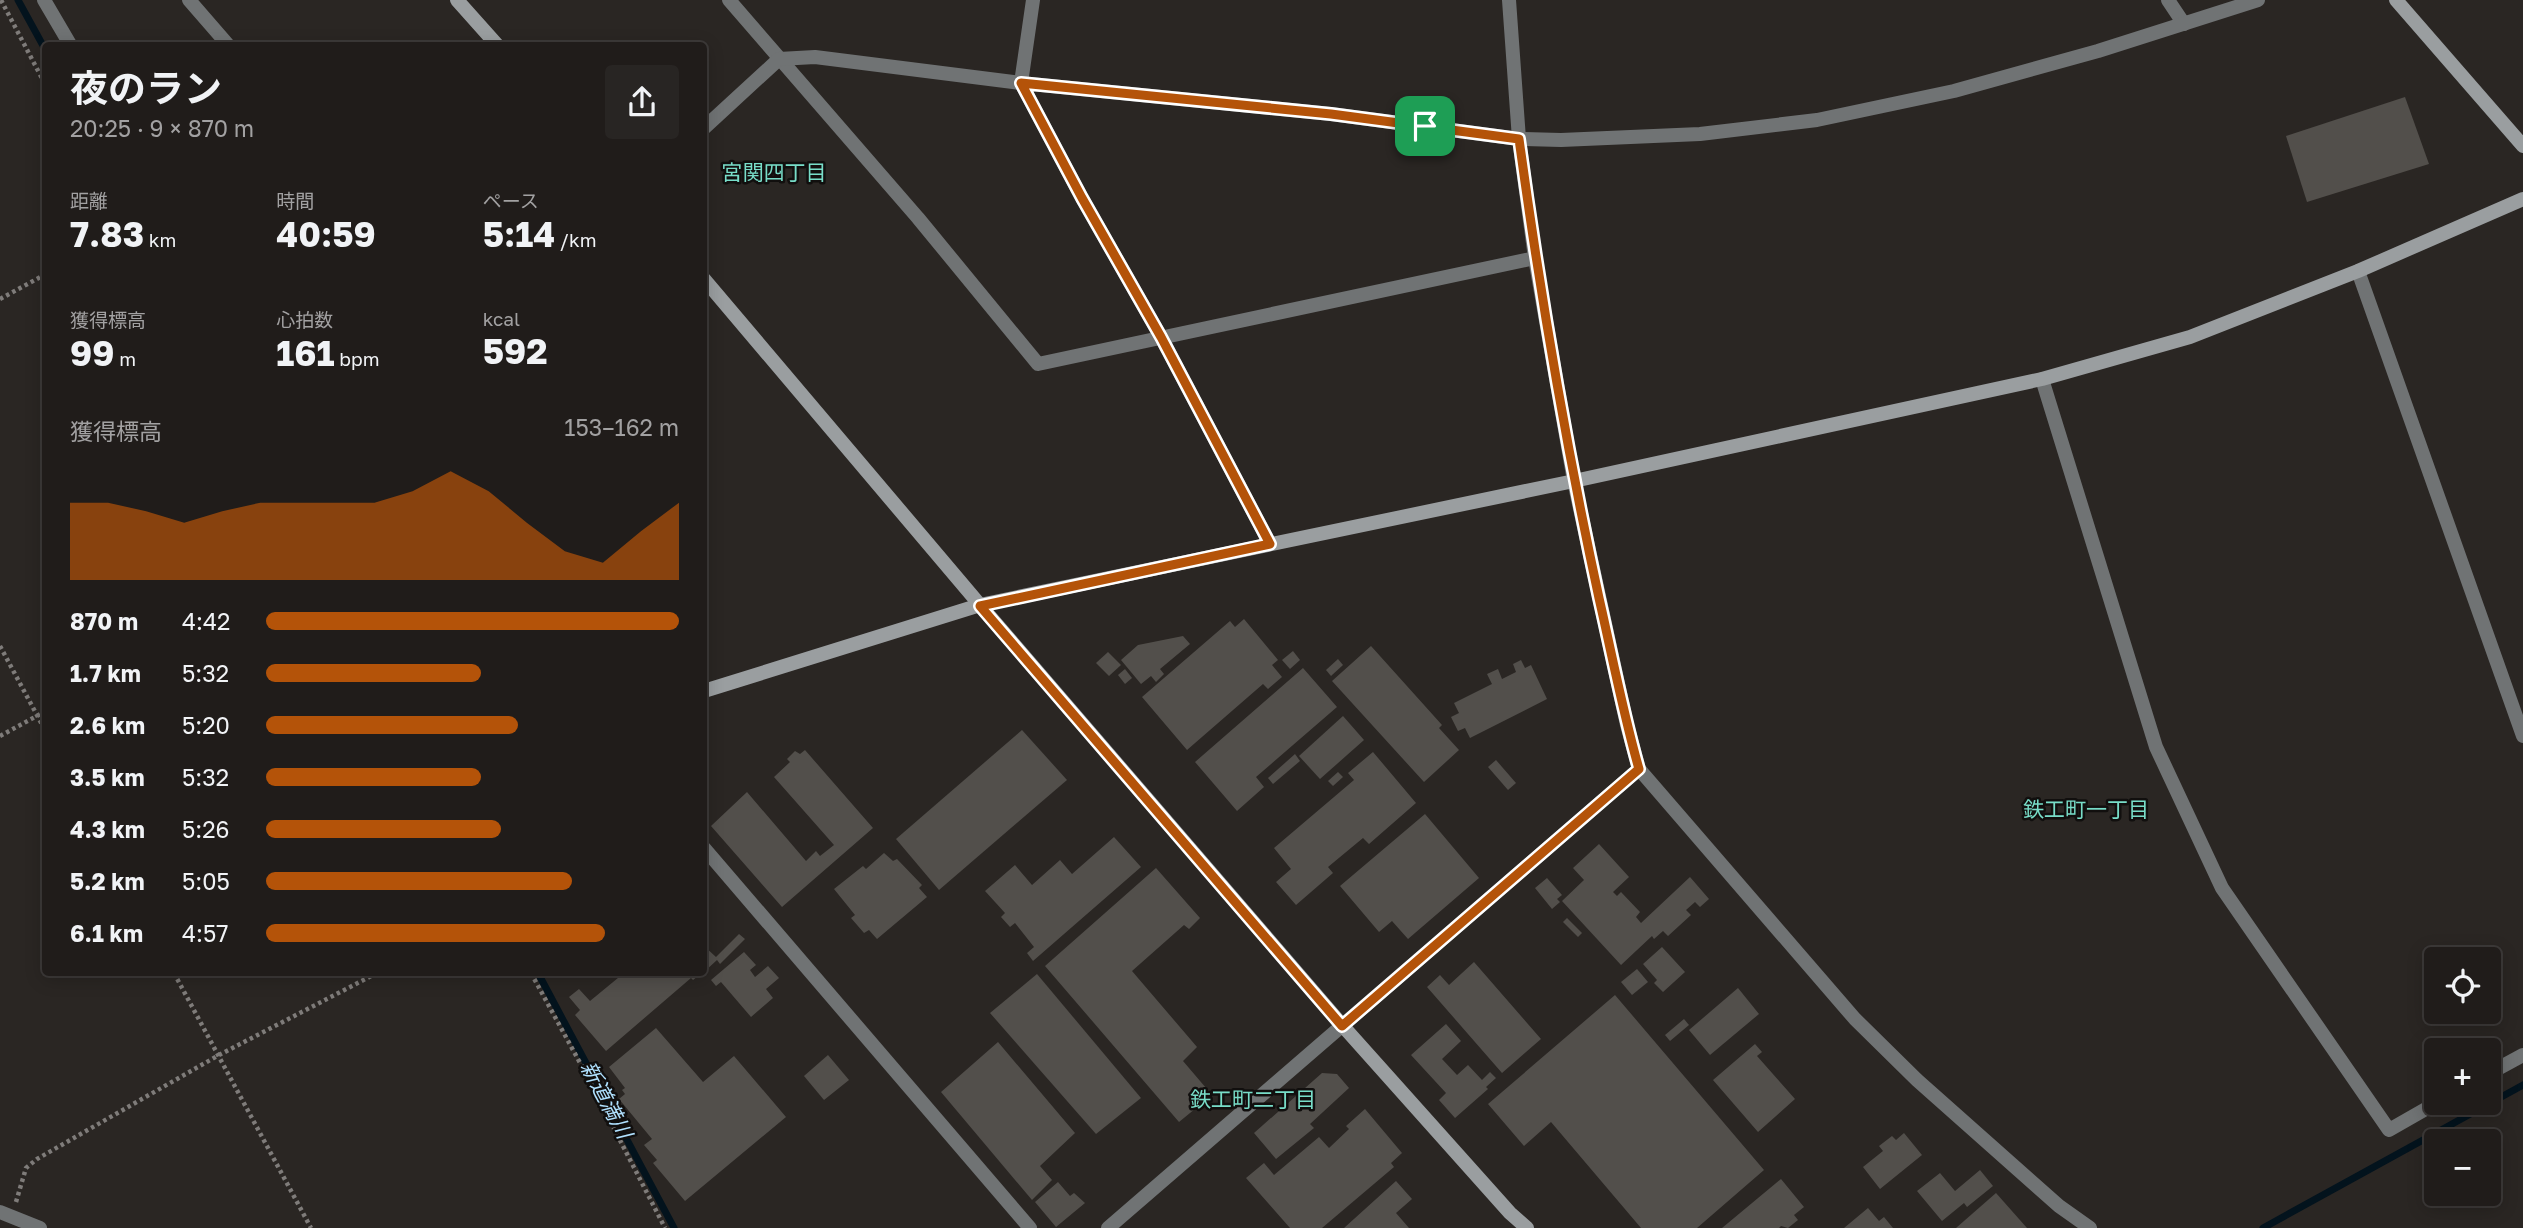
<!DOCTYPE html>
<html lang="ja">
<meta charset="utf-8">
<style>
:root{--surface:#201c1a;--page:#282523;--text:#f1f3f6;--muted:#a2a1a2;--line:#3d3a39;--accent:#b45309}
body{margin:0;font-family:"Golos Text","Noto Sans JP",sans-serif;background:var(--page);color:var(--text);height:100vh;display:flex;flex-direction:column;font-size:26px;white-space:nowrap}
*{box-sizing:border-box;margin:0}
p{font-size:23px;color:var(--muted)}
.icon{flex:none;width:38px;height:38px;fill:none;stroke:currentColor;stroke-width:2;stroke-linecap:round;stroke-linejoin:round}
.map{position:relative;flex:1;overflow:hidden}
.panel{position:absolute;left:42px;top:42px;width:665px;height:934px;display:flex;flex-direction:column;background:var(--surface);border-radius:7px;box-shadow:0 4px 18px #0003,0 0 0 2px var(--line)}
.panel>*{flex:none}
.tools{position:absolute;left:2424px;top:947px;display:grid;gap:14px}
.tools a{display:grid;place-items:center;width:77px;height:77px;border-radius:7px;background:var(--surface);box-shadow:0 4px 18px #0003,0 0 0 2px var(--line);font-size:35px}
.pin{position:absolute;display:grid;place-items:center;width:60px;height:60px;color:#fff;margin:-30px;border-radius:14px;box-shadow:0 4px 10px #0006}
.round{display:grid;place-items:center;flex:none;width:74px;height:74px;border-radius:7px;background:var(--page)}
.overview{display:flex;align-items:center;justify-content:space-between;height:119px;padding:0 28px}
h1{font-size:38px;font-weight:700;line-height:52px}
.figures{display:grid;grid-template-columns:repeat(3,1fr);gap:10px;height:119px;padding:7px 28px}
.figures div{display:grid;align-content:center}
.figures b{font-size:35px;font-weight:700}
.figures small{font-size:19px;font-weight:400}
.figures p{font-size:19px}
.chart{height:196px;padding:14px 28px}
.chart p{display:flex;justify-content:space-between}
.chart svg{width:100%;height:126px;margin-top:7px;fill:var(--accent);opacity:.7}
ul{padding:0 28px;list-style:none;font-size:23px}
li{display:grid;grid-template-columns:112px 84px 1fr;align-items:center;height:52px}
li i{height:18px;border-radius:9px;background:var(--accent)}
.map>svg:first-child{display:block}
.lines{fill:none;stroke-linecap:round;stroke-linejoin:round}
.stream{stroke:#03131d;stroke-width:7}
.building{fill:#524f4b}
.path{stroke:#7f7c7a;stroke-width:4.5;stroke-dasharray:3.5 3.5;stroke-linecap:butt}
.street{stroke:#707374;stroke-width:14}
.secondary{stroke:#9a9ea0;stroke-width:14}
.route-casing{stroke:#fff;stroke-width:14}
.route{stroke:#b45309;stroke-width:9}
.labels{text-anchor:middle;stroke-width:5;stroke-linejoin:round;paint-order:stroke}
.neighbourhood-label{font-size:21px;fill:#78ddc8;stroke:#110f0e}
.water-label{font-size:21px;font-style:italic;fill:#b0e1ff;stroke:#110f0e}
</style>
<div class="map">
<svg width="2523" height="1228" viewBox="0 0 2523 1228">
<rect width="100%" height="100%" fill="#2a2623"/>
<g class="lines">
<!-- stream -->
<g class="stream">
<path d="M18,0L46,51"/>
<path d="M538,973L674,1228"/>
<path d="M2263,1228L2523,1085"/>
</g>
</g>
<!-- building -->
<g class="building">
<path d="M2405,97L2429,164L2307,202L2286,136Z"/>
<path d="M1244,619L1278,660L1272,665L1282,677L1268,689L1263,684L1187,750L1142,697L1230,621L1235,627Z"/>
<path d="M1183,636L1190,644L1160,669L1164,674L1156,682L1151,676L1141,684L1121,660L1138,645Z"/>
<path d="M1371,646L1442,725L1439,728L1459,750L1424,782L1332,681Z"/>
<path d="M1293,651L1300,660L1290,669L1282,660Z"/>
<path d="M1108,652L1121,665L1109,676L1096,663Z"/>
<path d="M1338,659L1343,665L1331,676L1326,670Z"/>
<path d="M1521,660L1525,668L1531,665L1547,699L1470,738L1465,728L1458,731L1451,717L1459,713L1454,703L1492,684L1487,674L1498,669L1502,679L1516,672L1513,664Z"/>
<path d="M1303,668L1337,707L1256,777L1264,787L1237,811L1195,762Z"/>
<path d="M1125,669L1132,678L1125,684L1118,675Z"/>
<path d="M1343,716L1364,740L1320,779L1299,756Z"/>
<path d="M1022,730L1067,780L939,890L896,839Z"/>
<path d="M805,750L873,828L782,907L711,826L747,792L806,861L816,851L820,856L834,845L774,777L790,762L787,759L795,751L800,754Z"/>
<path d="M1373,752L1416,803L1369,844L1363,838L1328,867L1333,873L1296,905L1276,882L1291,869L1274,848L1354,780L1348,773Z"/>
<path d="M1295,754L1300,761L1273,784L1268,778Z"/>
<path d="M1496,760L1516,783L1508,790L1488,767Z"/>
<path d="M1338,772L1343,777L1333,786L1328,781Z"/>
<path d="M1425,814L1479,878L1408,939L1392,921L1379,932L1340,886Z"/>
<path d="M1114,837L1141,867L1033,961L1027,953L1034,947L1015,923L1010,927L1001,917L1005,913L985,891L1015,865L1032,885L1060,860L1072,874Z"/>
<path d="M1599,844L1629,877L1613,892L1617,896L1621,892L1640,912L1636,917L1641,923L1690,877L1709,899L1700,907L1695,902L1686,910L1691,915L1668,936L1663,931L1654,939L1652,936L1621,965L1562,901L1584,880L1573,868Z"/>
<path d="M884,853L893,861L897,859L922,885L919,888L927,897L877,939L869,930L864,933L851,918L855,915L834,889L863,866L866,869Z"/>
<path d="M1156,868L1200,918L1189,929L1184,925L1132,971L1197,1047L1183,1061L1212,1095L1179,1122L1045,966Z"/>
<path d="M1547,878L1562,895L1557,899L1560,902L1552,909L1535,888Z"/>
<path d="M1567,918L1582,933L1578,937L1563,922Z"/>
<path d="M739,934L745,939L720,964L717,960L704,972V946L716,957Z"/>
<path d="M1662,947L1685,972L1663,992L1654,983L1657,980L1643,964Z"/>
<path d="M744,952L756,965L750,970L755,977L768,966L779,978L766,989L773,998L751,1017L721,982L716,986L711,980Z"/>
<path d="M1474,962L1541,1039L1502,1073L1427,987L1440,975L1449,985Z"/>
<path d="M1637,969L1648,982L1632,995L1621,982Z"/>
<path d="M624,973H702L693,980L691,978L606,1051L575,1015L580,1010L569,997L579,989L590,1001Z"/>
<path d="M1037,974L1141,1098L1096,1134L990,1013Z"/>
<path d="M1738,988L1759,1014L1710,1055L1689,1030Z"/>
<path d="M1615,995L1764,1170L1697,1228H1641L1551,1122L1524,1146L1488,1104Z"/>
<path d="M1684,1019L1689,1025L1670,1041L1665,1035Z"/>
<path d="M1446,1024L1461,1041L1442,1059L1457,1075L1468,1065L1482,1080L1490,1072L1496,1078L1486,1087L1488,1089L1455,1118L1439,1100L1446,1093L1411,1055Z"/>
<path d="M656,1028L703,1082L734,1056L786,1117L685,1201L653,1163L657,1160L644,1145L652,1139L619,1099L625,1094L622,1090L625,1088L609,1067Z"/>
<path d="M998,1042L1075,1133L1040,1166L1052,1180L1032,1200L941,1092Z"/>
<path d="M1755,1044L1762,1052L1757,1056L1795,1099L1758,1132L1713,1080Z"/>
<path d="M828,1055L849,1080L824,1100L804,1076Z"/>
<path d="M1322,1073L1337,1074L1349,1088L1310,1124L1314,1128L1276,1159L1254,1133Z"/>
<path d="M1365,1109L1402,1153L1391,1163L1394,1167L1322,1228H1290L1246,1178L1264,1163L1274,1175L1319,1137L1329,1148L1349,1129L1346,1126Z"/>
<path d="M1904,1133L1922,1155L1880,1189L1863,1167L1883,1151L1879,1146L1892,1136L1896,1140Z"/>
<path d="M1980,1170L1993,1186L1967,1207L1964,1203L1942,1221L1917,1191L1940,1173L1955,1191Z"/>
<path d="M1781,1179L1804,1207L1794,1215L1798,1220L1788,1228L1781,1226L1779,1228H1722Z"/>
<path d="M1396,1181L1412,1199L1396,1213L1409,1228H1344Z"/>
<path d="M1058,1182L1070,1196L1074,1193L1085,1203L1056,1227L1035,1202Z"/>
<path d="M1996,1193L2027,1228H1956Z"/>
<path d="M1868,1208L1879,1221L1884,1217L1893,1228H1844Z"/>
</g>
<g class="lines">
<!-- path -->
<g class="path">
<path d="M1,0L46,86"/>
<path d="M0,299L46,274"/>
<path d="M0,646L46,732"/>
<path d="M0,736L46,711"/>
<path d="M174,973L311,1228"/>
<path d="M531,973L585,1072L665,1228"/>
<path d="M16,1202L26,1168L37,1159L219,1055L377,973"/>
</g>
<!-- street -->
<g class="street">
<path d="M44,0L71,46"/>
<path d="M189,0L229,46"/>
<path d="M729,0L918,218L1038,364L1535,258"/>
<path d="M1033,0L1021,83L1082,198L1161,337L1270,544"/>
<path d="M1509,0L1519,139L1535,258L1574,481L1627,725L1639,769L1855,1019L1917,1080L2059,1206L2090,1228"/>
<path d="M2168,0L2184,24"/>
<path d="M704,128L779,59L815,57L1021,83L1331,114L1519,139L1561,140L1700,134L1817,120L1954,91L2098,51L2258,0"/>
<path d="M2358,271L2523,736"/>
<path d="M2042,379L2156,747L2222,888L2389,1130L2438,1102"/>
<path d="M704,848L1030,1228"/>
<path d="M2488,1074L2523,1055"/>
<path d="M0,1212L40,1228"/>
<path d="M1108,1228L1639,769"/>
</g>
<!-- secondary -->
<g class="secondary">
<path d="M457,0L498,46"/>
<path d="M2396,0L2523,146"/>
<path d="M704,279L980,605L1342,1025L1510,1213L1527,1228"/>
<path d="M704,691L980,605L1574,481L2042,379L2190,337L2358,271L2523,199"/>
</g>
</g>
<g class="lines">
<defs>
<path id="route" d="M1021,83L1331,114L1519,139C1540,293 1566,446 1599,598C1612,655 1623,713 1639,769L1342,1026L980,606L1270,544L1161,337L1082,198Z"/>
</defs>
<!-- route casing -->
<use href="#route" class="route-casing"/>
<!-- route -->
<use href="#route" class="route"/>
</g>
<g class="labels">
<!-- neighbourhood labels -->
<g class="neighbourhood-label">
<text x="774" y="180">宮関四丁目</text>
<text x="2086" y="817">鉄工町一丁目</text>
<text x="1253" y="1107">鉄工町二丁目</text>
</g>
<!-- water labels -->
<g class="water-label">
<text transform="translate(606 1100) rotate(62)" y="7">新道満川</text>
</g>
</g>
</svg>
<div class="tools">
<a><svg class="icon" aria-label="locate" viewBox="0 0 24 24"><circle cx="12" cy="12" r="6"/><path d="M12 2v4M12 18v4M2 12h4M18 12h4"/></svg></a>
<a>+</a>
<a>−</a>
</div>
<div class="pin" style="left:1425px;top:126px;background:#1e9e55"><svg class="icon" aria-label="arrive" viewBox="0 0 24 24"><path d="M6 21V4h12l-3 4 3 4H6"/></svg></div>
<section class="panel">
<div class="overview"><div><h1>夜のラン</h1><p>20:25 · 9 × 870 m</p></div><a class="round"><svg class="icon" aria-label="share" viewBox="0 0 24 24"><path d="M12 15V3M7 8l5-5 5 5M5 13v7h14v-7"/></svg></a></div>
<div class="figures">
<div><p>距離</p><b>7.83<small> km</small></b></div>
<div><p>時間</p><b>40:59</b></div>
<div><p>ペース</p><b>5:14<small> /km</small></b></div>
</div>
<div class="figures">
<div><p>獲得標高</p><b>99<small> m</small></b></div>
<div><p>心拍数</p><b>161<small> bpm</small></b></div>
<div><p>kcal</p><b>592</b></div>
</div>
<div class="chart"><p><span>獲得標高</span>153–162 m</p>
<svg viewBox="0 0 160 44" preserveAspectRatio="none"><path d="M0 44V17L10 17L20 20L30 24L40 20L50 17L60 17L70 17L80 17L90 13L100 6L110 13L120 24L130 34L140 38L150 27L160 17V44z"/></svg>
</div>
<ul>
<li><b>870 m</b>4:42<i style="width:100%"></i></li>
<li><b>1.7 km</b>5:32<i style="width:52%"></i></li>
<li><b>2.6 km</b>5:20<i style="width:61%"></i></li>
<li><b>3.5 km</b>5:32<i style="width:52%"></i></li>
<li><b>4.3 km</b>5:26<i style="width:57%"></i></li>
<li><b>5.2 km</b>5:05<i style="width:74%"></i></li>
<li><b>6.1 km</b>4:57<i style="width:82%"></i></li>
</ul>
</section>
</div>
